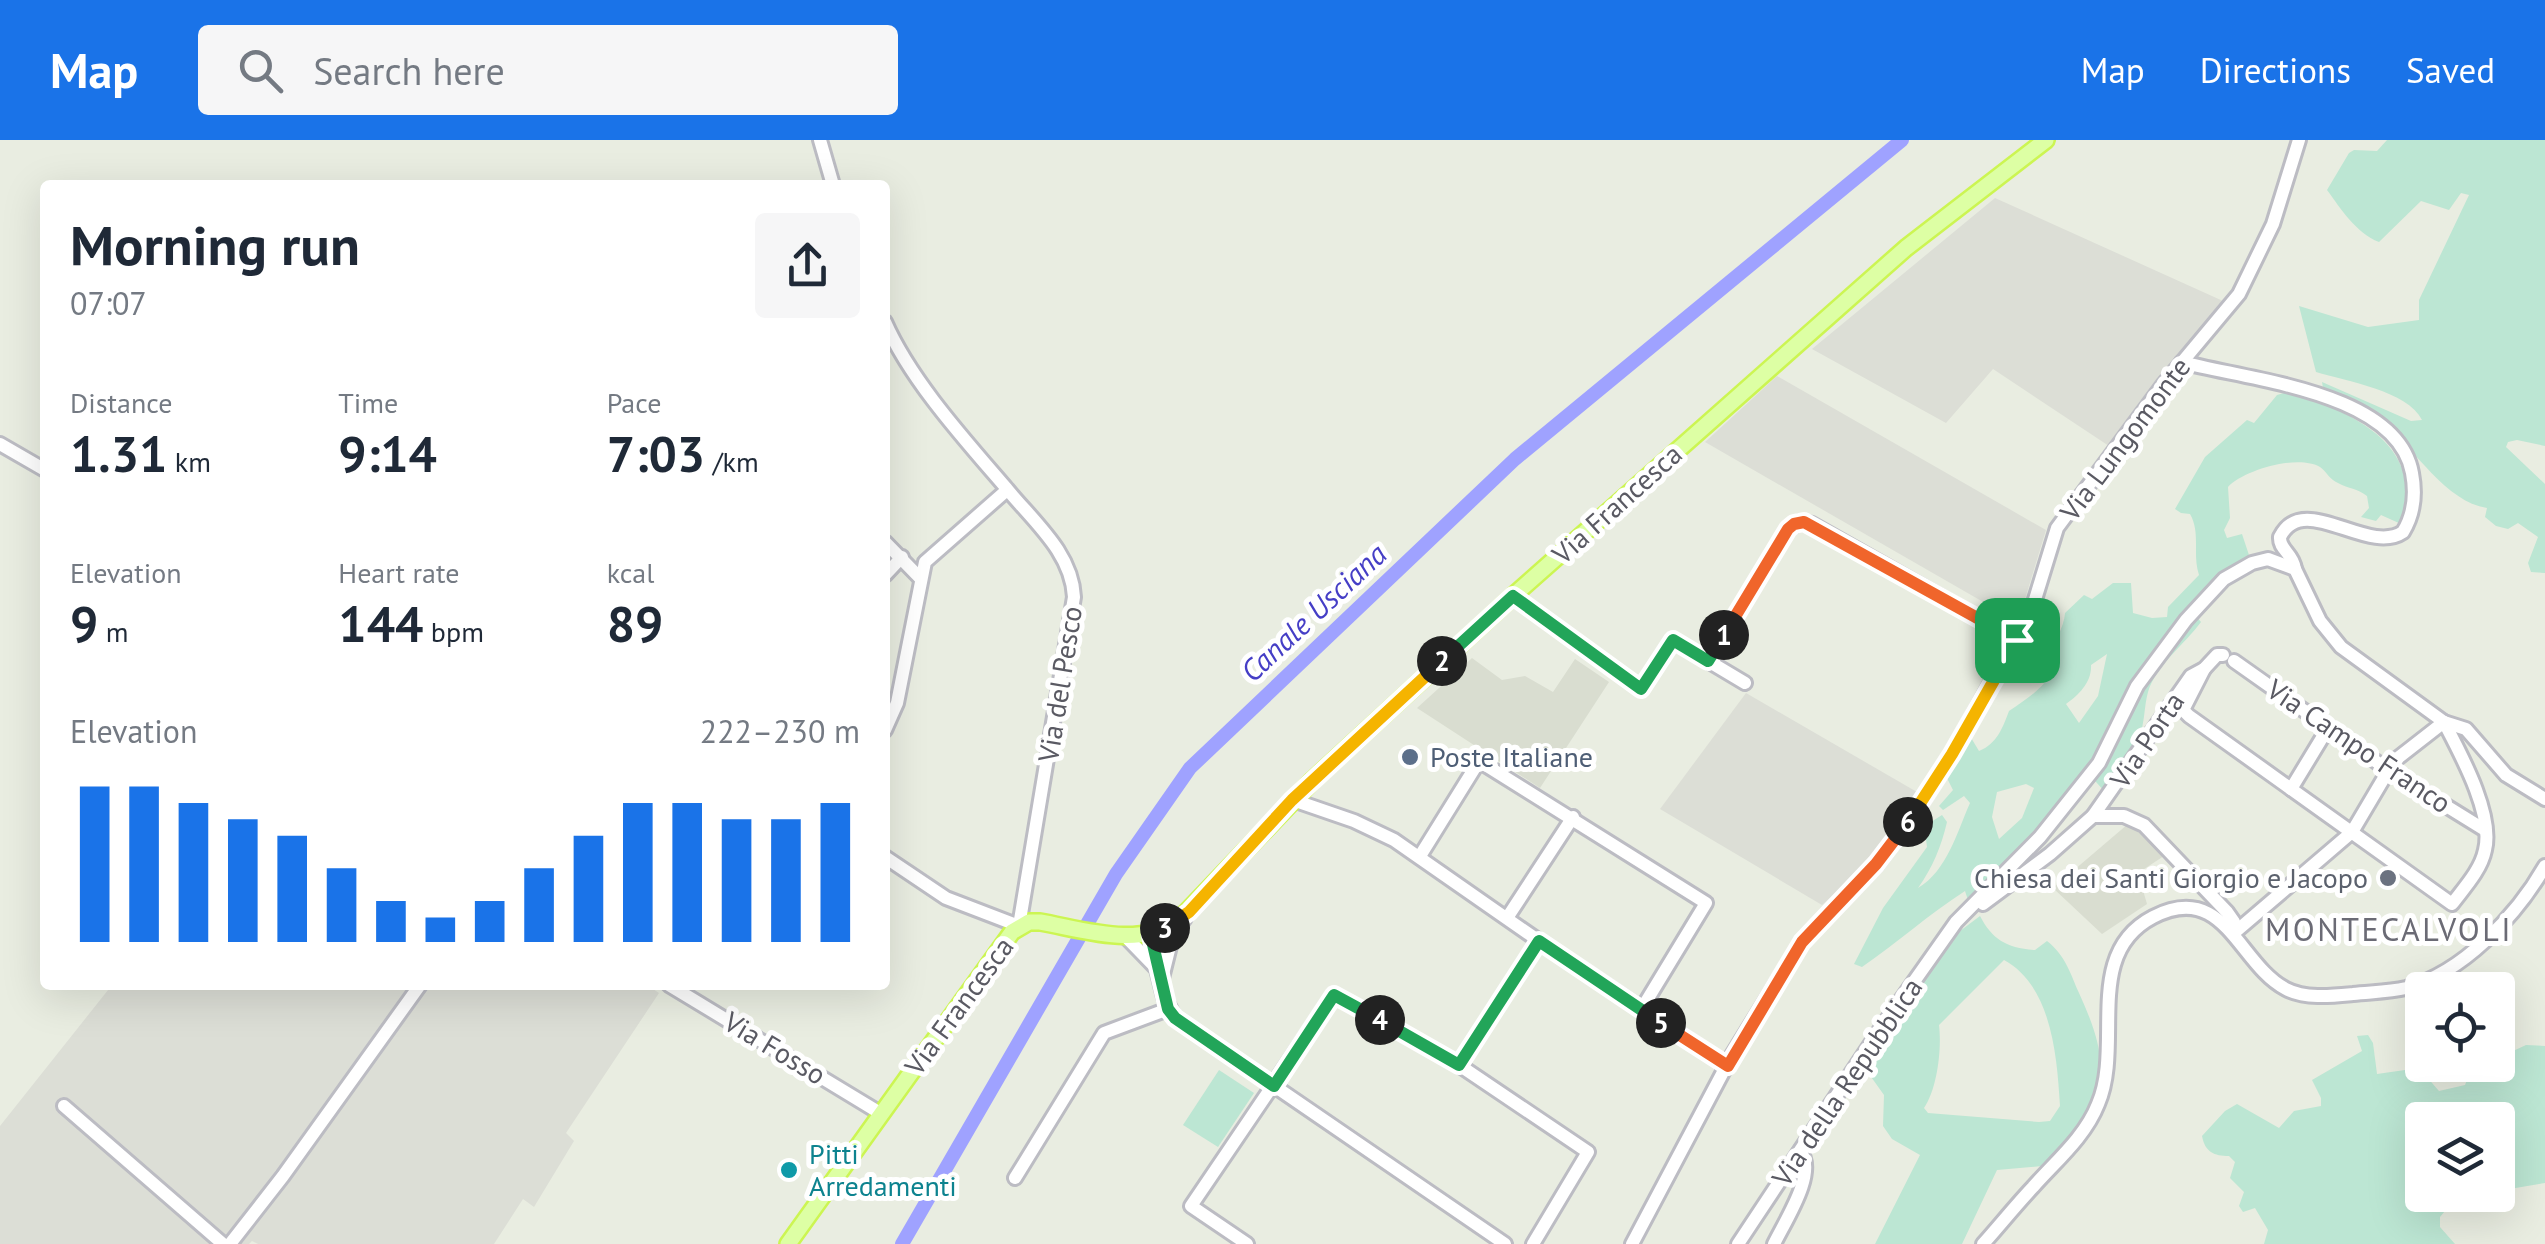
<!DOCTYPE html>
<meta charset="utf-8">
<style>
:root{--surface:#fff;--page:#f6f6f7;--text:#1f2937;--muted:#747a83;--accent:#1a73e8}
body{margin:0;font-family:"PT Sans",sans-serif;background:var(--page);color:var(--text);height:100vh;display:flex;flex-direction:column;font-size:38px;white-space:nowrap}
*{box-sizing:border-box;margin:0}
p{font-size:32px;color:var(--muted)}
.icon{flex:none;width:55px;height:55px;fill:none;stroke:currentColor;stroke-width:2;stroke-linecap:round;stroke-linejoin:round}
.map{position:relative;flex:1;overflow:hidden}
.side{position:absolute;left:40px;top:40px;width:850px;height:810px;display:flex;flex-direction:column;background:var(--surface);border-radius:10px;box-shadow:0 10px 40px #0002}
.side>*{flex:none}
.buttons{position:absolute;left:2405px;top:832px;display:grid;gap:20px}
.buttons a{display:grid;place-items:center;width:110px;height:110px;border-radius:10px;background:var(--surface);box-shadow:0 10px 40px #0002;font-size:50px}
.pin{position:absolute;display:grid;place-items:center;width:85px;height:85px;color:#fff;margin:-42px;border-radius:20px;box-shadow:0 5px 15px #0006}
.km{position:absolute;width:50px;height:50px;margin:-25px;border-radius:50%;background:#222;color:#fff;font-size:28px;line-height:50px;text-align:center}
.round{display:grid;place-items:center;flex:none;width:105px;height:105px;border-radius:10px;background:var(--page)}
.headline{display:flex;align-items:center;justify-content:space-between;height:170px;padding:0 30px}
h1{font-size:55px;font-weight:700;line-height:75px}
.stats{display:grid;grid-template-columns:repeat(3,1fr);gap:15px;height:170px;padding:10px 30px}
.stats div{display:grid;align-content:center}
.stats b{font-size:50px;font-weight:700}
.stats small{font-size:28px;font-weight:400}
.stats p{font-size:28px}
.chart{height:280px;padding:20px 30px}
.chart p{display:flex;justify-content:space-between}
.chart svg{width:100%;height:180px;margin-top:10px;stroke:var(--accent);stroke-width:6}
header{display:flex;align-items:center;gap:60px;box-sizing:border-box;height:140px;padding:0 50px;background:var(--accent);color:#fff}
header strong{font-size:48px}
nav{display:flex;gap:55px;margin-inline-start:auto;font-size:35px}
.search{width:700px;height:90px;background:var(--page);display:flex;align-items:center;gap:25px;box-sizing:border-box;padding:0 35px;border-radius:10px;color:var(--muted);font-size:38px}
.map>svg:first-child{display:block}
.industrial{fill:#dcded6}
.education{fill:#d9ddd0}
.green{fill:#bce6d3;fill-rule:evenodd}
.lines{fill:none;stroke-linecap:round;stroke-linejoin:round}
.canal{stroke:#9fa2ff;stroke-width:14}
.minor-casing{stroke:#bcbcc3;stroke-width:18}
.major-casing{stroke:#ccf552;stroke-width:20}
.minor{stroke:#fff;stroke-width:12}
.major{stroke:#ddffa4;stroke-width:15}
.split-1-casing{stroke:#fff;stroke-width:20}
.split-2-casing{stroke:#fff;stroke-width:20}
.split-3-casing{stroke:#fff;stroke-width:20}
.split-4-casing{stroke:#fff;stroke-width:20}
.split-5-casing{stroke:#fff;stroke-width:20}
.split-6-casing{stroke:#fff;stroke-width:20}
.split-7-casing{stroke:#fff;stroke-width:20}
.split-1{stroke:#f0652b;stroke-width:12}
.split-2{stroke:#22a559;stroke-width:12}
.split-3{stroke:#f5b400;stroke-width:12}
.split-4{stroke:#22a559;stroke-width:12}
.split-5{stroke:#22a559;stroke-width:12}
.split-6{stroke:#f0652b;stroke-width:12}
.split-7{stroke:#f5b400;stroke-width:12}
.service-dot{fill:#5c6f8a;stroke:#fff;stroke-width:4}
.worship-dot{fill:#6b7280;stroke:#fff;stroke-width:4}
.culture-dot{fill:#0f9aa8;stroke:#fff;stroke-width:4}
.labels{text-anchor:middle;stroke-width:10;stroke-linejoin:round;paint-order:stroke}
.street-label{font-size:28px;fill:#5a5a63;stroke:#fff}
.service-label{font-size:28px;fill:#4e5e75;stroke:#fff;text-anchor:start}
.worship-label{font-size:28px;fill:#5b616d;stroke:#fff;text-anchor:end}
.culture-label{font-size:28px;fill:#0d838f;stroke:#fff;text-anchor:start}
.water-label{font-size:30px;font-style:italic;fill:#453ec6;stroke:#fff}
.quarter-label{font-size:32px;letter-spacing:2.5px;fill:#6b6b75;stroke:#fff}
</style>
<header>
<strong>Map</strong>
<div class="search"><svg class="icon" aria-label="search" viewBox="0 0 24 24"><circle cx="10" cy="10" r="6"/><path d="M15 15l6 6"/></svg>Search here</div>
<nav><a>Map</a><a>Directions</a><a>Saved</a></nav>
</header>
<div class="map">
<svg width="2545" height="1104" viewBox="0 0 2545 1104">
<rect width="100%" height="100%" fill="#e9ede1"/>
<!-- industrial -->
<g class="industrial">
<path d="M1995,58L2223,161L2140,261L2109,306L1993,229L1946,283L1812,209Z"/>
<path d="M1777,236L2046,390L2018,482L1705,302Z"/>
<path d="M1746,553L1917,652L1878,708L1849,741L1822,765L1660,669Z"/>
<path d="M112,845H647L659,853L566,993L574,1001L534,1067L523,1059L494,1104H258L252,1101L249,1104H0V986Z"/>
</g>
<!-- education -->
<g class="education">
<path d="M1472,518L1502,540L1525,536L1553,552L1575,519L1609,542L1540,648L1417,568Z"/>
<path d="M2128,684L2141,691L2167,714L2138,733L2147,764L2102,794L2053,748Z"/>
</g>
<!-- green -->
<g class="green">
<path d="M2387,0H2545V306L2517,300L2508,302L2506,307L2545,344V433L2531,432L2528,423L2538,397L2518,383L2508,389L2496,386L2485,377L2487,368C2446,362 2415,309 2384,284C2367,269 2343,259 2323,248L2322,242L2411,281L2422,280C2408,251 2346,241 2316,232L2299,166L2368,187L2419,180V160L2469,55L2461,53L2449,70L2421,61L2379,102C2356,93 2341,69 2327,50L2349,13L2354,10L2377,11Z"/>
<path d="M2291,251C2353,274 2427,304 2401,384L2381,375L2376,381L2361,377L2369,368L2367,356C2357,348 2349,349 2338,343C2330,340 2326,331 2320,327C2298,314 2244,330 2228,347L2230,378L2224,390L2227,398L2242,394L2250,418L2190,469L2201,482C2185,504 2156,525 2148,552C2144,566 2145,583 2139,598C2131,616 2115,635 2105,652L2088,633L2054,674L1968,760L1965,751C1929,774 1897,803 1862,827L1854,824L1883,768L1927,707L1926,699L1920,689L1942,675L1947,682C1941,707 1933,727 1918,748C1947,731 1957,692 1970,663L1964,656L1943,670L1939,666L1953,650L1946,636L1970,596L1979,611C1997,604 2003,587 2009,571C2030,557 2053,542 2060,515H2050C2054,501 2064,488 2065,473L2084,455L2092,459L2113,443H2131L2133,473L2152,478L2167,477L2168,467L2199,435C2192,414 2201,393 2190,374L2181,373L2175,369L2205,317L2247,280L2254,283L2277,255ZM2107,514L2098,556L2079,583L2066,564C2079,555 2092,542 2091,525ZM2026,644L2034,648L2022,678L1999,699L1992,677L1997,652Z"/>
<path d="M1980,776C1992,799 2006,808 2035,810L2047,801C2066,816 2070,833 2079,853C2103,906 2114,944 2074,992C2064,1004 2055,1017 2042,1026L1997,1030L1962,1104H1875L1920,1015L1892,999L1883,986L1884,955L1864,927L1960,791ZM2004,820C2052,846 2057,917 2060,966L2050,981L2039,982L1928,973L1924,968C1937,949 1942,909 1939,885Z"/>
<path d="M2368,895L2373,903L2377,934L2419,928L2439,951L2465,945C2472,928 2480,925 2498,925V918L2526,905L2545,906V1043L2498,1051V980H2422V1055H2478L2445,1071L2440,1077V1087L2455,1104H2264L2268,1090L2255,1068L2243,1072L2239,1066L2244,1052L2230,1038L2235,1022L2229,1016C2214,1016 2205,1012 2202,996L2225,971L2237,964L2279,988L2294,971L2321,966V958L2312,940L2362,911L2357,896Z"/>
<path d="M1219,930L1254,953L1218,1007L1183,985Z"/>
</g>
<g class="lines">
<!-- canal -->
<path class="canal" d="M902,1104L1116,734L1190,628L1515,319L1902,0"/>
<defs>
<g id="minor">
<path d="M820,0L833,45"/>
<path d="M885,182C911,241 965,300 1007,349C1034,382 1072,413 1074,457L1019,786L946,758L885,717"/>
<path d="M2182,222C2247,240 2397,251 2412,333C2416,354 2414,374 2403,392C2368,416 2303,350 2280,397C2279,410 2293,413 2295,429"/>
<path d="M0,304L45,330"/>
<path d="M885,402L921,439"/>
<path d="M885,435L902,417"/>
<path d="M1513,456L1641,549L1673,500L1745,543"/>
<path d="M1708,521L1788,389L1800,382L1812,384L2017,500"/>
<path d="M2234,521L2388,630L2485,690"/>
<path d="M2204,529L2183,570L2189,576L2452,764C2464,748 2481,730 2485,710C2494,674 2460,613 2444,582"/>
<path d="M885,590L897,563L925,422L1007,350"/>
<path d="M2291,649L2328,588"/>
<path d="M1293,660L1354,681L1394,700L1539,801L1728,926"/>
<path d="M2093,676H2124L2144,685L2227,772L2234,782V790"/>
<path d="M1420,716L1479,621L1706,763L1641,870"/>
<path d="M1983,764L2050,714L2093,676L2191,536L2204,529L2217,515H2223"/>
<path d="M1507,778L1573,677"/>
<path d="M2234,793L2352,692L2394,621L2444,582"/>
<path d="M1126,797L1157,829L1164,857L1175,878L1505,1104"/>
<path d="M1162,838L1173,794L1185,778"/>
<path d="M669,845L880,973"/>
<path d="M1459,925L1539,801"/>
<path d="M64,966L223,1104"/>
<path d="M1015,1038L1104,893L1168,869"/>
<path d="M230,1104L283,1036L420,845"/>
<path d="M1247,1104L1191,1066L1334,855L1459,925L1588,1012L1533,1104"/>
<path d="M1632,1104L1731,917L1802,802L1877,724L1913,676L1952,614L2033,466L2057,388L2163,245L2239,154L2273,84L2299,0"/>
<path d="M1738,1104L1882,887L1956,782L2040,697L2099,623L2137,546L2186,480L2224,439L2252,423L2268,419L2295,429L2320,481L2341,507L2444,582L2466,589L2506,635L2545,659"/>
<path d="M1774,1104C1785,1081 1818,1032 1800,1011"/>
<path d="M1983,1104C2000,1085 2016,1065 2033,1047C2056,1021 2085,997 2098,964C2124,904 2082,814 2153,777C2225,740 2238,824 2286,849C2305,859 2332,856 2353,854C2370,852 2389,852 2406,848C2463,833 2517,775 2545,726"/>
</g>
<path id="major" d="M788,1104L1012,792L1029,782H1040C1085,790 1139,809 1179,780L1313,640L1513,456L1906,108L2046,0"/>
</defs>
<!-- minor casing -->
<use href="#minor" class="minor-casing"/>
<!-- major casing -->
<use href="#major" class="major-casing"/>
<!-- minor -->
<use href="#minor" class="minor"/>
<!-- major -->
<use href="#major" class="major"/>
</g>
<g class="lines">
<defs>
<path id="split-1" d="M1724,495L1788,389L1794,384L1804,382L2017,500"/>
<path id="split-2" d="M1442,521L1513,456L1641,549L1673,500L1708,521L1724,495"/>
<path id="split-3" d="M1165,788L1189,772L1292,660L1442,521"/>
<path id="split-4" d="M1165,788L1152,793L1151,796L1168,869L1175,878L1274,946L1334,855L1380,880"/>
<path id="split-5" d="M1380,880L1459,925L1539,801L1661,883"/>
<path id="split-6" d="M1661,883L1728,926L1802,802L1876,724L1908,682"/>
<path id="split-7" d="M1908,682L1952,614L2017,500"/>
</defs>
<!-- split-1 casing -->
<use href="#split-1" class="split-1-casing"/>
<!-- split-2 casing -->
<use href="#split-2" class="split-2-casing"/>
<!-- split-3 casing -->
<use href="#split-3" class="split-3-casing"/>
<!-- split-4 casing -->
<use href="#split-4" class="split-4-casing"/>
<!-- split-5 casing -->
<use href="#split-5" class="split-5-casing"/>
<!-- split-6 casing -->
<use href="#split-6" class="split-6-casing"/>
<!-- split-7 casing -->
<use href="#split-7" class="split-7-casing"/>
<!-- split-1 -->
<use href="#split-1" class="split-1"/>
<!-- split-2 -->
<use href="#split-2" class="split-2"/>
<!-- split-3 -->
<use href="#split-3" class="split-3"/>
<!-- split-4 -->
<use href="#split-4" class="split-4"/>
<!-- split-5 -->
<use href="#split-5" class="split-5"/>
<!-- split-6 -->
<use href="#split-6" class="split-6"/>
<!-- split-7 -->
<use href="#split-7" class="split-7"/>
</g>
<!-- markers -->
<circle class="service-dot" cx="1410" cy="617" r="10"/>
<circle class="worship-dot" cx="2388" cy="738" r="10"/>
<circle class="culture-dot" cx="789" cy="1030" r="10"/>
<g class="labels">
<!-- street labels -->
<g class="street-label">
<text transform="translate(2125 299) rotate(-53)" y="10">Via Lungomonte</text>
<text transform="translate(1617 364) rotate(-42)" y="10">Via Francesca</text>
<text transform="translate(1060 544) rotate(-81)" y="10">Via del Pesco</text>
<text transform="translate(2147 600) rotate(-56)" y="10">Via Porta</text>
<text transform="translate(2359 606) rotate(34)" y="10">Via Campo Franco</text>
<text transform="translate(959 866) rotate(-54)" y="10">Via Francesca</text>
<text transform="translate(775 908) rotate(31)" y="10">Via Fosso</text>
<text transform="translate(1847 942) rotate(-56)" y="10">Via della Repubblica</text>
</g>
<!-- service labels -->
<g class="service-label">
<text x="1430" y="627">Poste Italiane</text>
</g>
<!-- worship labels -->
<g class="worship-label">
<text x="2368" y="748">Chiesa dei Santi Giorgio e Jacopo</text>
</g>
<!-- culture labels -->
<g class="culture-label">
<text x="809" y="1024">Pitti<tspan x="809" dy="32">Arredamenti</tspan></text>
</g>
<!-- water labels -->
<g class="water-label">
<text transform="translate(1314 473) rotate(-43)" y="10">Canale Usciana</text>
</g>
<!-- quarter labels -->
<g class="quarter-label">
<text x="2389" y="801">MONTECALVOLI</text>
</g>
</g>
</svg>
<div class="buttons">
<a><svg class="icon" aria-label="locate" viewBox="0 0 24 24"><circle cx="12" cy="12" r="6"/><path d="M12 2v4M12 18v4M2 12h4M18 12h4"/></svg></a>
<a><svg class="icon" aria-label="layers" viewBox="0 0 24 24"><path d="M12 4l9 5-9 5-9-5zM3 14l9 5 9-5"/></svg></a>
</div>
<div class="pin" style="left:2017px;top:500px;background:#1e9e55"><svg class="icon" aria-label="arrive" viewBox="0 0 24 24"><path d="M6 21V4h12l-3 4 3 4H6"/></svg></div>
<b class="km" style="left:1724px;top:495px">1</b>
<b class="km" style="left:1442px;top:521px">2</b>
<b class="km" style="left:1165px;top:788px">3</b>
<b class="km" style="left:1380px;top:880px">4</b>
<b class="km" style="left:1661px;top:883px">5</b>
<b class="km" style="left:1908px;top:682px">6</b>
<section class="side">
<div class="headline"><div><h1>Morning run</h1><p>07:07</p></div><a class="round"><svg class="icon" aria-label="share" viewBox="0 0 24 24"><path d="M12 15V3M7 8l5-5 5 5M5 13v7h14v-7"/></svg></a></div>
<div class="stats">
<div><p>Distance</p><b>1.31<small> km</small></b></div>
<div><p>Time</p><b>9:14</b></div>
<div><p>Pace</p><b>7:03<small> /km</small></b></div>
</div>
<div class="stats">
<div><p>Elevation</p><b>9<small> m</small></b></div>
<div><p>Heart rate</p><b>144<small> bpm</small></b></div>
<div><p>kcal</p><b>89</b></div>
</div>
<div class="chart"><p><span>Elevation</span>222–230 m</p>
<svg viewBox="0 0 160 44" preserveAspectRatio="none"><path d="M5 44V6M15 44V6M25 44V10M35 44V14M45 44V18M55 44V26M65 44V34M75 44V38M85 44V34M95 44V26M105 44V18M115 44V10M125 44V10M135 44V14M145 44V14M155 44V10"/></svg>
</div>
</section>
</div>
